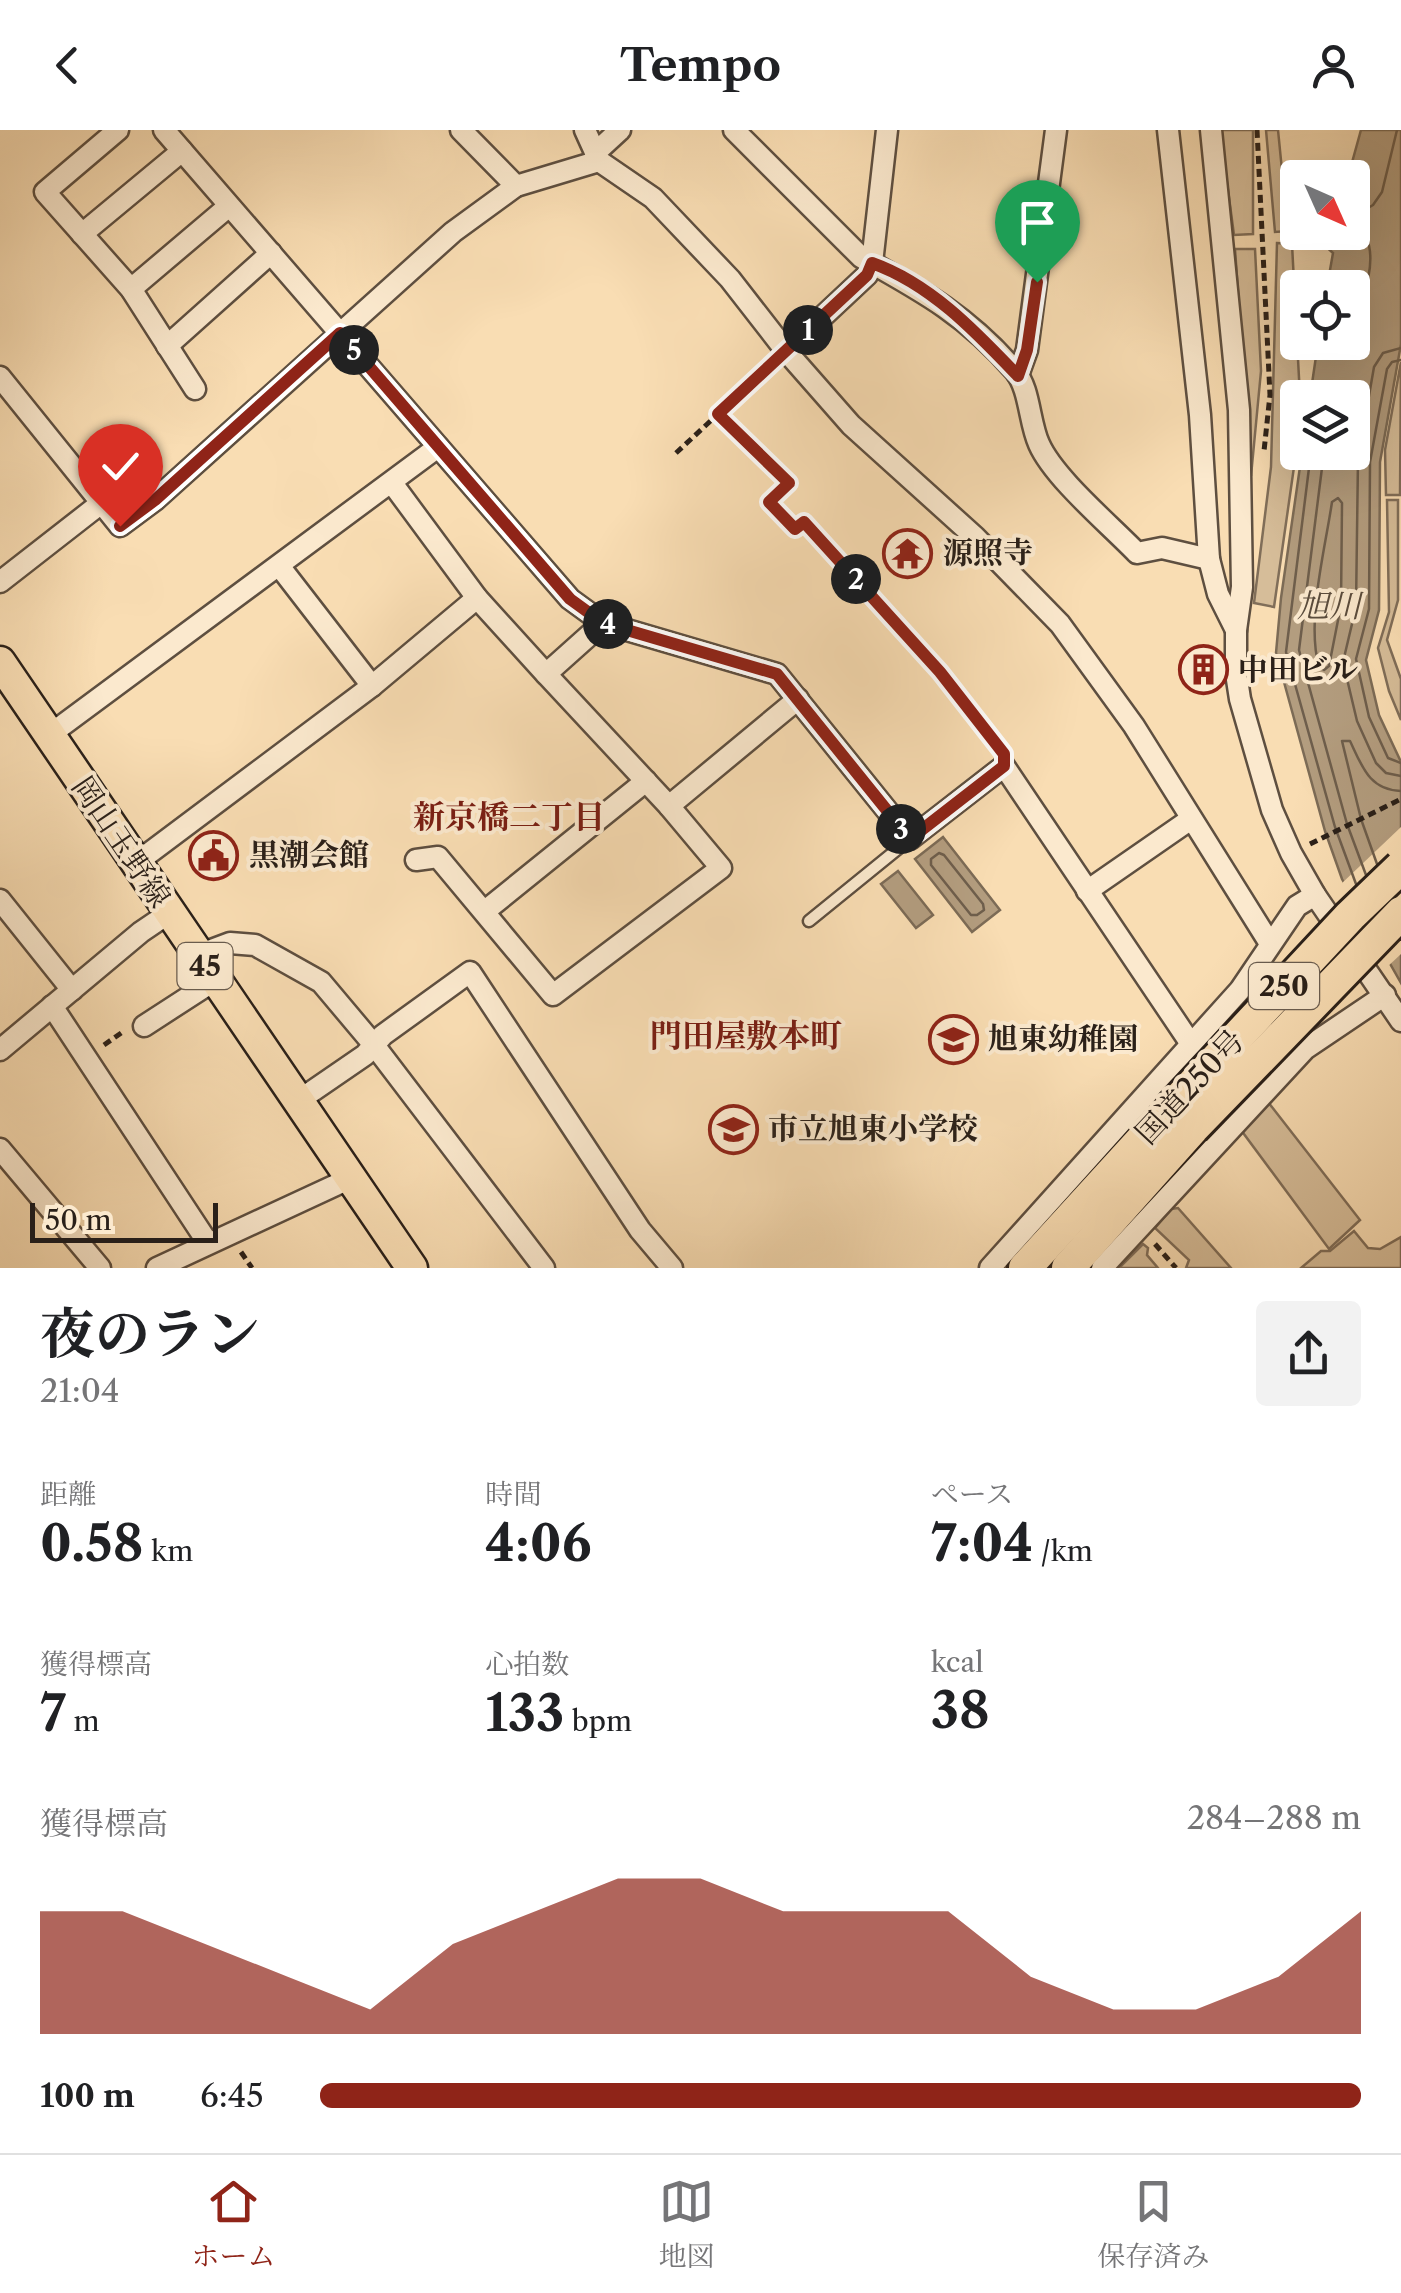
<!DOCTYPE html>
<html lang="ja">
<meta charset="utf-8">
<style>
:root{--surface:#fff;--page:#f2f2f2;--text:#202124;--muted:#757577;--line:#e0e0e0;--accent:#8f2418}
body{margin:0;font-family:"Libre Caslon Text","Noto Serif JP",serif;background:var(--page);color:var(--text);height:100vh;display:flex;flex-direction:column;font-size:38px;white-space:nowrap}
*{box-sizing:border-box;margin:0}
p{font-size:32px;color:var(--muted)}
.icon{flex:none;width:55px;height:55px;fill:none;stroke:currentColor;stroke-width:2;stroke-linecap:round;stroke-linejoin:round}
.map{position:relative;height:1138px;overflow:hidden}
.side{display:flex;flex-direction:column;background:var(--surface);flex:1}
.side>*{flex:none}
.needle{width:65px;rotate:135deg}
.fabs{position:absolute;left:1280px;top:30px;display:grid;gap:20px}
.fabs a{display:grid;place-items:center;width:90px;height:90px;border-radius:10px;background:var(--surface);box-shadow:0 10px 40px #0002;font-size:50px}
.scale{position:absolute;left:30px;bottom:25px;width:188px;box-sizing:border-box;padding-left:10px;border:5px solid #2a2019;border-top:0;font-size:28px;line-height:35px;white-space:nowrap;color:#2a2019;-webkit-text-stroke:8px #fbe9ce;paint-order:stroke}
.pin{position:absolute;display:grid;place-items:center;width:85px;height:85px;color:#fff;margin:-102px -42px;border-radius:50% 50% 50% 0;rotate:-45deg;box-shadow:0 0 10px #0007}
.pin .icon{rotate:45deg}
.km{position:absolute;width:50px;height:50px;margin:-25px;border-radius:50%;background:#222;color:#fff;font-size:28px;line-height:50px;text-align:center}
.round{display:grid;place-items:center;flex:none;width:105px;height:105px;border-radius:10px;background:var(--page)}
.summary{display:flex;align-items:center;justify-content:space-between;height:170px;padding:0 40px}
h1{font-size:55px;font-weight:700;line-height:75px}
.figures{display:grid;grid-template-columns:repeat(3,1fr);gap:15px;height:170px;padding:10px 40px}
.figures div{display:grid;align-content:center}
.figures b{font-size:50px;font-weight:700}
.figures small{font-size:28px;font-weight:400}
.figures p{font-size:28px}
.chart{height:280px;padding:20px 40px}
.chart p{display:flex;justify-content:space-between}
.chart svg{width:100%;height:180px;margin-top:10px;fill:var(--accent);opacity:.7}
ul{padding:0 40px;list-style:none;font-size:32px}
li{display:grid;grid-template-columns:160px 120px 1fr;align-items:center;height:75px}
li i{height:25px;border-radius:12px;background:var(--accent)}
header{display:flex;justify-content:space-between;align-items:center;height:130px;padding:0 40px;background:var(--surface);font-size:45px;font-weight:700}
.menu{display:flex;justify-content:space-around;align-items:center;height:140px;border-top:2px solid var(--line);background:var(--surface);font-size:28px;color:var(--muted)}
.menu a{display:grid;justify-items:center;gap:5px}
.menu .active{color:var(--accent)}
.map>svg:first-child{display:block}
.green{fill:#d6bd99;stroke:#806e59;stroke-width:2.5}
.water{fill:#b39d7f;stroke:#7c6b56;stroke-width:2.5}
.pier{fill:#f9ddb3}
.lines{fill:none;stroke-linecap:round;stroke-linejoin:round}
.shore{stroke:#6e5e4c;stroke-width:2.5}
.service-casing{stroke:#5e4f40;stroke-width:15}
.minor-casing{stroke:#5e4f40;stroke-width:25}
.primary-casing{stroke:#2a2019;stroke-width:35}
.trunk-casing{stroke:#2a2019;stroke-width:38}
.path{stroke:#2a2019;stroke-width:5;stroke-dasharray:8 5;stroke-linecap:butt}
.service{stroke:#fbe9ce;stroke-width:10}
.minor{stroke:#fbe9ce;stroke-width:20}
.primary{stroke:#f9ddb3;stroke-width:30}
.trunk{stroke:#f9ddb3;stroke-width:32}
.trunk-bridge-casing{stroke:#2a2019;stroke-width:38;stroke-linecap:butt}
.trunk-bridge{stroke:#f9ddb3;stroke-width:32}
.route-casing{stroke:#fff;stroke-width:20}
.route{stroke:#8f2418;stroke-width:12}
.labels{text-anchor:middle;stroke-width:8;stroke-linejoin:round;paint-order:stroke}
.shield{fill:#fbe9ce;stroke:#695c4f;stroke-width:2.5}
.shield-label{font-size:28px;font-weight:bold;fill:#2a2019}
.poi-label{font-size:30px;font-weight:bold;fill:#2a2019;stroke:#fbe9ce;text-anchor:start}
.street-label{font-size:30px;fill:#2a2019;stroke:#fbe9ce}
.water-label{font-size:32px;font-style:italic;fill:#5a4c3d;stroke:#fbe9ce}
.neighbourhood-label{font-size:32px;font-weight:bold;fill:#7a1f14;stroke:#fbe9ce}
</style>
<header><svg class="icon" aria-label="back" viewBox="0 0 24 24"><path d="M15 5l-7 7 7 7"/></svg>Tempo<svg class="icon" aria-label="person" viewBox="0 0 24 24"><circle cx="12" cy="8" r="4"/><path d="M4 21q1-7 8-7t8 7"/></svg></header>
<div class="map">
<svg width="1401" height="1138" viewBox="0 0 1401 1138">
<rect width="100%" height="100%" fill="#f9ddb3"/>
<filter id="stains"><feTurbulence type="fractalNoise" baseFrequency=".002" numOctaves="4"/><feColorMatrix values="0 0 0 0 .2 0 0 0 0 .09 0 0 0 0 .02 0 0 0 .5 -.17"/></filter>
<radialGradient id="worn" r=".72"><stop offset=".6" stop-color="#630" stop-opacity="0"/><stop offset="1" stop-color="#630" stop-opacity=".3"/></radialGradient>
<!-- green -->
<g class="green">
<path d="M1220,0H1253V104L1234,105Z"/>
<path d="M1266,0H1278L1288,101L1275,102Z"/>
<path d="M1277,113L1292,114L1300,267L1298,268L1297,316L1274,477L1254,473L1271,337Z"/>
<path d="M1235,119H1255L1261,241L1251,346Z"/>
<path d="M1401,232L1400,365H1386L1385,320Z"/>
<path d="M1387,370H1398V470L1387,510L1401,549V590L1389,561L1378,518L1389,482Z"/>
<path d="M1268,972L1360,1090L1329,1119L1241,1000Z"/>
<path d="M1178,1078L1231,1138H1186L1189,1130L1155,1098L1171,1079Z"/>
<path d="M1354,1101L1368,1118L1380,1119L1401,1107V1138H1301L1321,1121H1330Z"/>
<path d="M1143,1114L1148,1118L1147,1125L1158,1138H1119Z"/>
</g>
<!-- water -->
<g class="water">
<path d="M1361,0H1401V214L1380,332L1379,480L1366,530L1379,585L1401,632V853L1342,749L1325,701L1276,523L1281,468L1302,323L1352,322V268L1310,267L1318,213L1352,212V158L1327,157L1333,123L1318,109L1319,103L1352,102V48L1348,47Z"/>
<path d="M943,707L1000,780L972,802L915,729Z"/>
<path d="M898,741L933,785L916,798L881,754Z"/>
</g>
<!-- pier -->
<path class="pier" d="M1401,697V824L1385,839L1340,755Z"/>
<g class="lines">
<!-- shore -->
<g class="shore">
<path d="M1352,184C1367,167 1376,128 1366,107C1363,100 1357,94 1353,87L1373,75L1382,62L1397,0"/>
<path d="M1401,218L1383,223L1374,237L1358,329L1356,477L1343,532L1357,591L1376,633L1386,643L1401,646"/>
<path d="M1401,230L1392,232L1387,239L1370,332L1369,479L1356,529L1369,587L1388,628L1401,633"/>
<path d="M1311,322L1286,522L1335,697L1356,754"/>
<path d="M1324,322L1299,520L1347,694L1366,745"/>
<path d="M1338,368L1342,373L1341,475L1329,536L1324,540L1319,537C1306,491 1325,420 1332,372Z"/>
<path d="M939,723L944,725L983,774L984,780L977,785H971L931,735V729Z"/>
<path d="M1377,734L1361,689L1342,611H1350C1362,636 1369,660 1401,661"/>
</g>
<defs>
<g id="service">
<path d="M804,391L940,543L1004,623V636"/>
<path d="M809,791L910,709"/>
</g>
<g id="minor">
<path d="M118,0L45,62L131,159L195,259"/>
<path d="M164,0L570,469L603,493L777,544L910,709L1004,636L1191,914L1253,973"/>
<path d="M461,0L516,56"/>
<path d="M585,0L599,31L653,68L730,149L786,221L851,295L975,407L1060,494L1134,596L1269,812"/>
<path d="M734,0L861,127C922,161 968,186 1015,241C1030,259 1029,292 1039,314C1054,348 1109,394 1137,423L1162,418L1209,429"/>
<path d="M1168,0L1200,285L1209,429L1218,464L1236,500"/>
<path d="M1211,0L1239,280L1242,457L1236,500V543L1240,569L1272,680L1291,723L1315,765L1401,891"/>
<path d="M595,23L620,0"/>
<path d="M82,104L182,21"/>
<path d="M131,159L229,76"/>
<path d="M167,216L271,123"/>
<path d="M786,221L867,145L872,133L887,0"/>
<path d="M1018,245L1027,220L1056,0"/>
<path d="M0,247L120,396L155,370L453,102L516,56L599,31"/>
<path d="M392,353L477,468L546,544L603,493"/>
<path d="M280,437L372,556"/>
<path d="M0,452L100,374"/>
<path d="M48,606L438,317"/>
<path d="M669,676L798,569"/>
<path d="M416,730L438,727L553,865L721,738L669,676L546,544"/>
<path d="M136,733L372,556L477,468"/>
<path d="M1087,761L1191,689"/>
<path d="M0,770L72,860"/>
<path d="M485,781L646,651"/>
<path d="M198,825L230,813L255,815L321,852L374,915L544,1138"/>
<path d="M52,876L208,1113"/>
<path d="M144,896L215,850"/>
<path d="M0,920L141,802L169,783"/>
<path d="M298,971L365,925L383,905L470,842L640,1100L672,1138"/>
<path d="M0,1019L100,1138"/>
<path d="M157,1138L351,1048"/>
<path d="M990,1138L1240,860L1297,776L1315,765"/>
<path d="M1102,1138L1305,919L1385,865"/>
</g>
<path id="primary" d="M0,532L412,1138"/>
<g id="trunk">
<path d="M1025,1138L1171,978"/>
<path d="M1068,1138L1193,998"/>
</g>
</defs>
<!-- service casing -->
<use href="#service" class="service-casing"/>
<!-- minor casing -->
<use href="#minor" class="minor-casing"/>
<!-- primary casing -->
<use href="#primary" class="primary-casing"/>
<!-- trunk casing -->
<use href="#trunk" class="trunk-casing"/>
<!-- path -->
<g class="path">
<path d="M1257,0L1270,265L1264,321"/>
<path d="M719,283L789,353L769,372L787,391"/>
<path d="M676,323L773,233"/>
<path d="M1310,714L1401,669"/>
<path d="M104,915L124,901"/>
<path d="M1155,1114L1176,1138"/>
<path d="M241,1122L252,1138"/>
</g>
<!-- service -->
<use href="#service" class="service"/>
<!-- minor -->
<use href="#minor" class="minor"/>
<!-- primary -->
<use href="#primary" class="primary"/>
<!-- trunk -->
<use href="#trunk" class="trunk"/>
<defs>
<g id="trunk-bridge">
<path d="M1171,978L1350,786L1401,737"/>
<path d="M1193,998L1401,783"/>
</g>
</defs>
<!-- trunk-bridge casing -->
<use href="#trunk-bridge" class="trunk-bridge-casing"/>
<!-- trunk-bridge -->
<use href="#trunk-bridge" class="trunk-bridge"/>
</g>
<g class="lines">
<defs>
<path id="route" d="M120,396L155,370L340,203L570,469L603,493L777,544L910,709L1004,636V624L940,542L804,392L795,399L769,372L789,353L718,284L867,145L872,133C931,154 976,202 1018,246L1027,220L1037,152"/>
</defs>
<!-- route casing -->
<use href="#route" class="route-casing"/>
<!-- route -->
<use href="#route" class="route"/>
</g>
<!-- icons -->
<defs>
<symbol id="temple-ring" viewBox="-11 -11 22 22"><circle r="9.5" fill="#fbe9ce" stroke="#8f2418" stroke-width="1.5"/><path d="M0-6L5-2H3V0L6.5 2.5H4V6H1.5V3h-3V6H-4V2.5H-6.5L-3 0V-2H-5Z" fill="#8f2418"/></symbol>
<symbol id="building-ring" viewBox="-11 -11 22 22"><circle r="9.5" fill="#fbe9ce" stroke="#8f2418" stroke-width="1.5"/><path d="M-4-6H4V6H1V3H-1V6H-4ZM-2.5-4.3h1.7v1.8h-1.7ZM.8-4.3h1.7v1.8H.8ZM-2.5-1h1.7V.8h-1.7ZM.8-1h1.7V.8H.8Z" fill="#8f2418"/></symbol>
<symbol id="civic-ring" viewBox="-11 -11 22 22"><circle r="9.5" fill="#fbe9ce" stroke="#8f2418" stroke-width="1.5"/><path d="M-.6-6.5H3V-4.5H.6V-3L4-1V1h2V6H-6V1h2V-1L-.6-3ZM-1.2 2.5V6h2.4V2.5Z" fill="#8f2418"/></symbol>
<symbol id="school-ring" viewBox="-11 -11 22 22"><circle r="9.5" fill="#fbe9ce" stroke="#8f2418" stroke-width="1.5"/><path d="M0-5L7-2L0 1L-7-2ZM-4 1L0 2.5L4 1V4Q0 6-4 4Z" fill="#8f2418"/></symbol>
</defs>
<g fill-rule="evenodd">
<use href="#temple-ring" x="880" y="396" width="55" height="55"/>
<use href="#building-ring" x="1176" y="512" width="55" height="55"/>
<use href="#civic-ring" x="186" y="698" width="55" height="55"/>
<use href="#school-ring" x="926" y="882" width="55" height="55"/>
<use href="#school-ring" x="706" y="972" width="55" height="55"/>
</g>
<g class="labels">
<!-- shield labels -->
<g class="shield">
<rect x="177.5" y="813" width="55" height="46" rx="8"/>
<rect x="1249" y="833" width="70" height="46" rx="8"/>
</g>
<g class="shield-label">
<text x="205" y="846">45</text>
<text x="1284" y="866">250</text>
</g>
<!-- poi labels -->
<g class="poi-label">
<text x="943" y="433">源照寺</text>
<text x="1238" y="550">中田ビル</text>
<text x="249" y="735">黒潮会館</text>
<text x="988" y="919">旭東幼稚園</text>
<text x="768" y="1009">市立旭東小学校</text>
</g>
<!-- street labels -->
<g class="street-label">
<text transform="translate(121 712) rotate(56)" y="10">岡山玉野線</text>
<text transform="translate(1190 957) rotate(-47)" y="10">国道250号</text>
</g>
<!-- water labels -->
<g class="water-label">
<text x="1329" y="487">旭川</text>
</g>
<!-- neighbourhood labels -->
<g class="neighbourhood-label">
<text x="509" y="698">新京橋二丁目</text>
<text x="746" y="917">門田屋敷本町</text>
</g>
</g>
<rect width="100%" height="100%" filter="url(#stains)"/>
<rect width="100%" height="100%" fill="url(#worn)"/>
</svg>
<div class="fabs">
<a><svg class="needle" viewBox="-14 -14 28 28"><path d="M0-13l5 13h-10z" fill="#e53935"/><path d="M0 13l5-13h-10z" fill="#757577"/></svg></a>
<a><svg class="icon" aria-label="locate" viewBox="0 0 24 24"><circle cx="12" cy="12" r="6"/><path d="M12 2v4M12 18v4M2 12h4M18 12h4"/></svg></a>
<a><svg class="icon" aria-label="layers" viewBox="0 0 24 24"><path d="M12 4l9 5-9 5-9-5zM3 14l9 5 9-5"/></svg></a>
</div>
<div class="scale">50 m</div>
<div class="pin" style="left:1037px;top:152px;background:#1e9e55"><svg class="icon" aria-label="arrive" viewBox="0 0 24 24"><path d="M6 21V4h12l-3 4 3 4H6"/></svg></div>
<div class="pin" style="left:120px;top:396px;background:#d93025"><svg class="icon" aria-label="check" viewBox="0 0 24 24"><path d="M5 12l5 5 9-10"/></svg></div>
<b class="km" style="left:808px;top:200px">1</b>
<b class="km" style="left:856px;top:449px">2</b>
<b class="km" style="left:901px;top:699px">3</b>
<b class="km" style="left:608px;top:494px">4</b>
<b class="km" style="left:354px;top:220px">5</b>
</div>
<section class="side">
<div class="summary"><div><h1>夜のラン</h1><p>21:04</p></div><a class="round"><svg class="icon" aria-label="share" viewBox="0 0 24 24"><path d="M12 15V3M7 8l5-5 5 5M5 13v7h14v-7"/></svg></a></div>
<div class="figures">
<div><p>距離</p><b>0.58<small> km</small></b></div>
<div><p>時間</p><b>4:06</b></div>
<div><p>ペース</p><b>7:04<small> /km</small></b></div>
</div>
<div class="figures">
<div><p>獲得標高</p><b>7<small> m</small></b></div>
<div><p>心拍数</p><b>133<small> bpm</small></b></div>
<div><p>kcal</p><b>38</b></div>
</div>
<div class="chart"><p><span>獲得標高</span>284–288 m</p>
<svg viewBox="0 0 160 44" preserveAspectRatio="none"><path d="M0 44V14L10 14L20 22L30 30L40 38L50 22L60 14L70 6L80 6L90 14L100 14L110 14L120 30L130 38L140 38L150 30L160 14V44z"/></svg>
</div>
<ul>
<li><b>100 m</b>6:45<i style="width:100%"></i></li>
</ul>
</section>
<nav class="menu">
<a class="active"><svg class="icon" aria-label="home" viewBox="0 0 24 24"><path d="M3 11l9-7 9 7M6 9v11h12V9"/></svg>ホーム</a>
<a><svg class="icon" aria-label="map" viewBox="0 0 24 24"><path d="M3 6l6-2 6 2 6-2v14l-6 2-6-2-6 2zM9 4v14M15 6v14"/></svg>地図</a>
<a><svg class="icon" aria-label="saved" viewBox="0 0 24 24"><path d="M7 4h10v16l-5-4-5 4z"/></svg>保存済み</a>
</nav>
